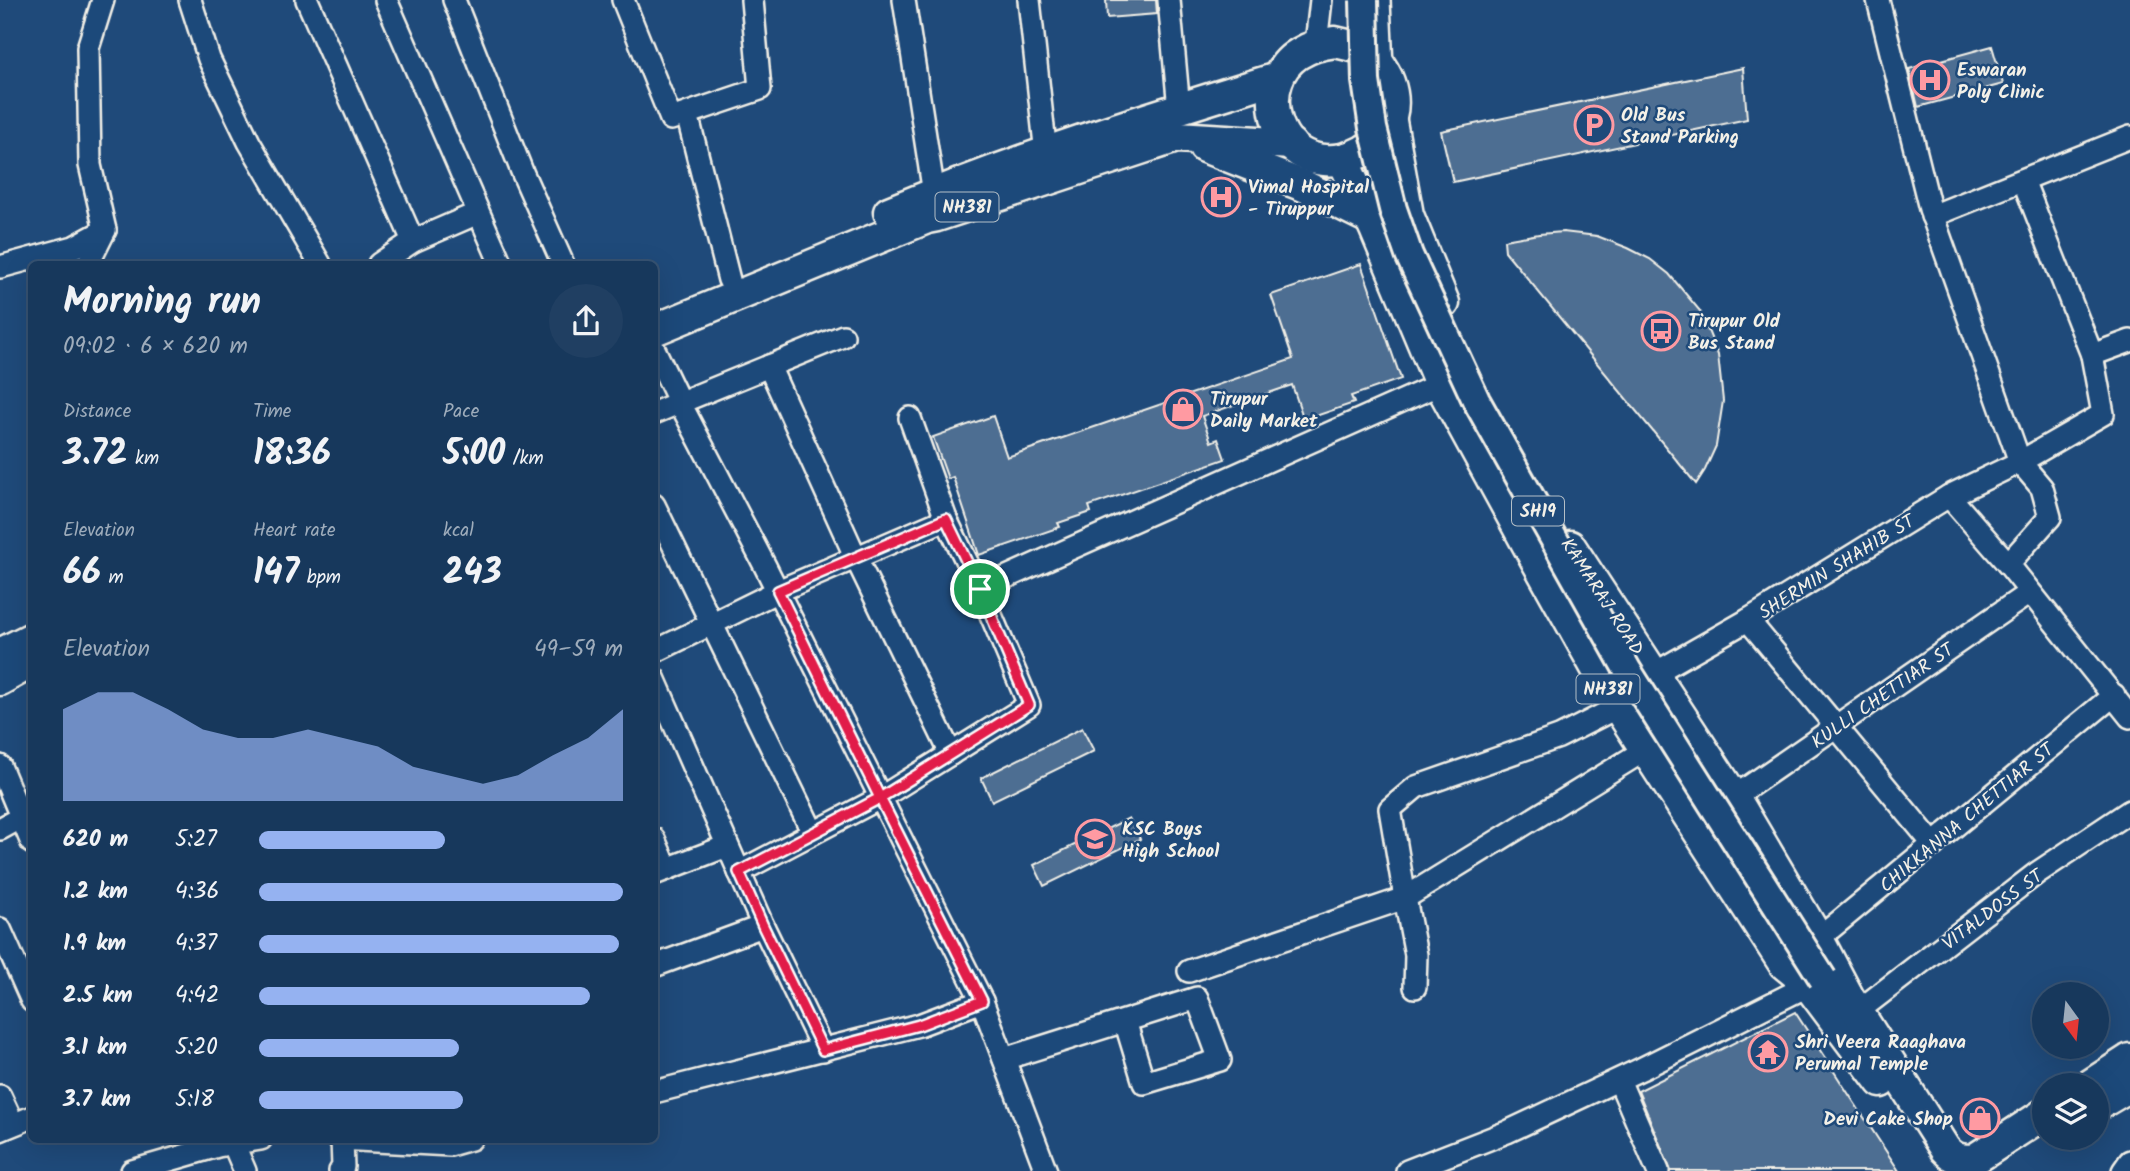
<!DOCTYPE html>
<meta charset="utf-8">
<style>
:root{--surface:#17385c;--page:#203f62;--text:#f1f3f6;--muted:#9eacbb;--line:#365272;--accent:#95b2f1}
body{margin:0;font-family:Kalam,sans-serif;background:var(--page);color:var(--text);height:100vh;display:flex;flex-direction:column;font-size:26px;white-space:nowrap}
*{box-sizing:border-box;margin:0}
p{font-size:23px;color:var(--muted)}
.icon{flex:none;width:38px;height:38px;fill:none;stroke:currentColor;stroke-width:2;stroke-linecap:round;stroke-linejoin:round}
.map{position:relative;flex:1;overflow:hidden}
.drawer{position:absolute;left:28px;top:261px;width:630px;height:882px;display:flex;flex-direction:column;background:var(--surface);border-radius:10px;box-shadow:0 7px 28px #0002,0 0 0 2px var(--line)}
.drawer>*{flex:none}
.needle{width:46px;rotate:165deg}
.fabs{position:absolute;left:2032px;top:982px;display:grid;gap:14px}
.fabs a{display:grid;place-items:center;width:77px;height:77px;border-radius:50%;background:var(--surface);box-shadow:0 7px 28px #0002,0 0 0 2px var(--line);font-size:35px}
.pin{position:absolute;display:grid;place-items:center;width:60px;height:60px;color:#fff;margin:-30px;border:4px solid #fff;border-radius:50%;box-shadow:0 2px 7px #0007}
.round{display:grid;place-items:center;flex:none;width:74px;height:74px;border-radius:37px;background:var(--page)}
.summary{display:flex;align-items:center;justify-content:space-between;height:119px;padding:0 35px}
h1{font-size:38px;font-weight:800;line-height:52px}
.stats{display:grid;grid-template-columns:repeat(3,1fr);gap:10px;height:119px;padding:7px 35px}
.stats div{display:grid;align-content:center}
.stats b{font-size:35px;font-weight:800}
.stats small{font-size:19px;font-weight:400}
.stats p{font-size:19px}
.chart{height:196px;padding:14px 35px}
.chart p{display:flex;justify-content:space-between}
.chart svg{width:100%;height:126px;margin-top:7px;fill:var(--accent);opacity:.7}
ul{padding:0 35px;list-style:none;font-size:23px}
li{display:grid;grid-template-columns:112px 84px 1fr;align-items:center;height:52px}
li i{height:18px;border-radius:9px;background:var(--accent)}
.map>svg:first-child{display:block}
.building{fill:#4d6e92;stroke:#f4f1e8;stroke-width:2}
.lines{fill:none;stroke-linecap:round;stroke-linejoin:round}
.minor-casing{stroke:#f4f1e8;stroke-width:26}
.highway-casing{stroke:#f4f1e8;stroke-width:35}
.minor{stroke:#1f4a7a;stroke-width:21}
.highway{stroke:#1f4a7a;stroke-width:30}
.major-bridge-casing{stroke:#f4f1e8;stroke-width:32;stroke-linecap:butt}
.major-bridge{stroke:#1f4a7a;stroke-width:26}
.route-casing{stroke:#fff;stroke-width:14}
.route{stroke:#e11d48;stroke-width:9}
.labels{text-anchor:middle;stroke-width:5;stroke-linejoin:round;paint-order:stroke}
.shield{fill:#1f4a7a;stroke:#b4bfc7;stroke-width:2}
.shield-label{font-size:18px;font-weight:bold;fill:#f4f1e8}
.poi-label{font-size:19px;font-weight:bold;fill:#f4f1e8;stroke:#1f4a7a;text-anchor:start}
.street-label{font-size:19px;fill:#f4f1e8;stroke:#1f4a7a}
</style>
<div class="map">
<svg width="2130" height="1171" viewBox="0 0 2130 1171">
<rect width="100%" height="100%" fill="#1f4a7a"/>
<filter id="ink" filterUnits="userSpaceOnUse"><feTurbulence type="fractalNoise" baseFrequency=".0143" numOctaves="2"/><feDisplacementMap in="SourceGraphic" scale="14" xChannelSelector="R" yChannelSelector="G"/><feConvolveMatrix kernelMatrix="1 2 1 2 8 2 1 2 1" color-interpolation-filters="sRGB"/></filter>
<g filter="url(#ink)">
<!-- building -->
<g class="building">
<path d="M1106,0H1156L1157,14L1107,18Z"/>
<path d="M1992,46L2003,84L1918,107L1909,69Z"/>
<path d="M1743,68L1747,119L1453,182L1441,131Z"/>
<path d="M1563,232L1597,236L1628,248L1650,259L1669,274L1700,311L1718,355L1723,401L1716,446L1705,470L1696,484L1505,251L1504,240L1539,234Z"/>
<path d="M1361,264L1401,379L1351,396L1354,403L1304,420L1292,385L1202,416L1211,442L1218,439L1225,459L1089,506L1091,512L1058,523L1060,527L979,555L953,477L948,479L933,437L993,416L1007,457L1293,359L1271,295Z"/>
<path d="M1082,728L1094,751L992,801L981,778Z"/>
<path d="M1129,818L1140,839L1044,886L1034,865Z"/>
<path d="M1795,1012L1899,1171H1671L1638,1091Z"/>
</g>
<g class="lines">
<defs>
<g id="minor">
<path d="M190,0L209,59L249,142L320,264"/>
<path d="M307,0L413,241"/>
<path d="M386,0L501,264"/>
<path d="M454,0L523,174L563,264"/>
<path d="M623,0L671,119L760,89L752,0"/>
<path d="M904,0L936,207"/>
<path d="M1029,0L1046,154"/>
<path d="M1169,0L1179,109"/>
<path d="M1379,0L1382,67"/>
<path d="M1878,0L1930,209L2020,462L2103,414L2092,355"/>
<path d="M1316,44L1321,0"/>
<path d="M687,114L729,280"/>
<path d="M2023,180L2092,355L2130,341"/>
<path d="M1932,216L2130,137"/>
<path d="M88,264L105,230"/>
<path d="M379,264L413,241L478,213"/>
<path d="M0,267L74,247L105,230L90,165L88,48L103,0"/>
<path d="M654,349L680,403L765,566L982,1001L1046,1171"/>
<path d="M769,366L856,558L951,754"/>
<path d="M654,413L843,336"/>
<path d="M910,418L946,519"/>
<path d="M1949,496L2008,564L2130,717"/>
<path d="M654,505L813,833"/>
<path d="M1748,620L1934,845"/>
<path d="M654,652L778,591L946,519L980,589"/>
<path d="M1655,673L1748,620L1949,496L2020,462L2042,488L2050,517L2008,564"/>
<path d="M654,678L763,926L823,1050"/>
<path d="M1618,707L1559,737L1416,787L1390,809L1405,898L1645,750"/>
<path d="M0,766L32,843"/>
<path d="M1734,797L2029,593"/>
<path d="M0,829L20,818"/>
<path d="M654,839L667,869"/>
<path d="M739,872L880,798L1029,705L980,589L1440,384"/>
<path d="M654,874L727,846"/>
<path d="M0,929L32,1001"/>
<path d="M1818,939L2114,695"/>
<path d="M654,966L763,926"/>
<path d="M1189,971L1405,898L1416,955L1415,987"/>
<path d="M1857,1012L2037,873L2130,811"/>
<path d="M1004,1059L1197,998L1220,1060L1144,1083L1125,1021"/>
<path d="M1619,1080L1658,1171"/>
<path d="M654,1092L919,1025L982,1001"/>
<path d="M0,1096L13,1124"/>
<path d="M0,1130L32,1117"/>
<path d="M339,1139L450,1145L471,1139"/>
<path d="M233,1143L245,1171"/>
<path d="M132,1171L218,1146L261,1139"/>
<path d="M340,1171L343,1167L342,1139"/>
<path d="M1407,1171L1507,1132L1641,1069L1809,985"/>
<path d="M2123,1171L2130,1161"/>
</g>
<g id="highway">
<path d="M1335,42L1369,50C1376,60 1385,70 1389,82C1414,153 1304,194 1278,124C1273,109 1272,96 1277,82C1285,55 1310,45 1335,42Z"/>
<path d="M1390,116L1408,215L1444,303"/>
<path d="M1204,147L1304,186L1371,219H1377"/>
<path d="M1343,160L1375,229L1440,384L1536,560L1618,707L1784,964L1806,982L1881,1082"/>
<path d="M889,212C1015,159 1147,118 1277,78"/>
<path d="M654,330L927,218L937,216L1177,137L1291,144"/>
<path d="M1570,546L1734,797L1818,939L1849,998L1945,1149C1954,1159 1961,1161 1975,1159L2044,1114"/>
<path d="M0,654L32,638"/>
<path d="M0,680L32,662"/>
<path d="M2090,1085L2130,1059"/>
<path d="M2096,1106L2130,1086"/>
</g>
</defs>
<!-- minor casing -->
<use href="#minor" class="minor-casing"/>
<!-- highway casing -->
<use href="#highway" class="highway-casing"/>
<!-- minor -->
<use href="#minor" class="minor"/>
<!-- highway -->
<use href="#highway" class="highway"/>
<defs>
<path id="major-bridge" d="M1364,0L1366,81L1373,128L1393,209L1409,255L1476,400L1628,671L1823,979"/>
</defs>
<!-- major-bridge casing -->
<use href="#major-bridge" class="major-bridge-casing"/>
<!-- major-bridge -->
<use href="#major-bridge" class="major-bridge"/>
</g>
</g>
<g class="lines" filter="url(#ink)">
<defs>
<path id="route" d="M980,589L946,519L778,591L880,798L739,872L763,926L823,1050L919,1025L982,1001L880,798L1029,705L980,589"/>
</defs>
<!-- route casing -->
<use href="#route" class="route-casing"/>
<!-- route -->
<use href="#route" class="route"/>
</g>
<!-- icons -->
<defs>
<symbol id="hospital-ring" viewBox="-11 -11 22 22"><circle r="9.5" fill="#1f4a7a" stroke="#ff9aa2" stroke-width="1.5"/><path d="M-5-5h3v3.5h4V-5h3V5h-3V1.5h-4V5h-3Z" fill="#ff9aa2"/></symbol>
<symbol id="parking-ring" viewBox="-11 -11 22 22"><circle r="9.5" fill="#1f4a7a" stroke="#ff9aa2" stroke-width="1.5"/><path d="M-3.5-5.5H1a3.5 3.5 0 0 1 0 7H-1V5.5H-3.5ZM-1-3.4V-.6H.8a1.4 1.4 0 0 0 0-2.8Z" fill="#ff9aa2"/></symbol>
<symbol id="bus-ring" viewBox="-11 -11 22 22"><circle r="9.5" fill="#1f4a7a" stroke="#ff9aa2" stroke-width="1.5"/><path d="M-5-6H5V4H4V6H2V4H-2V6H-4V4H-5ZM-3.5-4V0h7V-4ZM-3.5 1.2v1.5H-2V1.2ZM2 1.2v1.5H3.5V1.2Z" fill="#ff9aa2"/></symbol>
<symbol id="shop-ring" viewBox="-11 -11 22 22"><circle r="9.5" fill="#1f4a7a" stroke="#ff9aa2" stroke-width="1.5"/><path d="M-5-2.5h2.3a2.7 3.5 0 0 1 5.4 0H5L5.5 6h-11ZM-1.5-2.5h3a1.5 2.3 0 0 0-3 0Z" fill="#ff9aa2"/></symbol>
<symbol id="school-ring" viewBox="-11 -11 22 22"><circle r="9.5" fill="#1f4a7a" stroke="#ff9aa2" stroke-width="1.5"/><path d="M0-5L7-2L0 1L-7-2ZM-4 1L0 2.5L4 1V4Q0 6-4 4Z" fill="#ff9aa2"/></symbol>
<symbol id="temple-ring" viewBox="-11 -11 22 22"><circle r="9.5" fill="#1f4a7a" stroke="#ff9aa2" stroke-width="1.5"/><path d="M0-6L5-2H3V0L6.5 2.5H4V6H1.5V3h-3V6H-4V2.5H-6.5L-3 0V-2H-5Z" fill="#ff9aa2"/></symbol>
</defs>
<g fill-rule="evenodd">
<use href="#hospital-ring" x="1908" y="58" width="44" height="44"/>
<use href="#parking-ring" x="1572" y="103" width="44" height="44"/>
<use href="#hospital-ring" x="1199" y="175" width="44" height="44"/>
<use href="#bus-ring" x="1639" y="309" width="44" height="44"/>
<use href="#shop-ring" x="1161" y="387" width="44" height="44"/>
<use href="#school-ring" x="1073" y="817" width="44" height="44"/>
<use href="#temple-ring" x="1746" y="1030" width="44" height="44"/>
<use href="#shop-ring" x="1958" y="1096" width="44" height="44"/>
</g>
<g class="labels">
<!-- shield labels -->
<g class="shield">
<rect x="935.5" y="192.5" width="63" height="29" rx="5"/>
<rect x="1512" y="496.5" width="52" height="29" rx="5"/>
<rect x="1576.5" y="674.5" width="63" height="29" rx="5"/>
</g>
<g class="shield-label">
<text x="967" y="213">NH381</text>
<text x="1538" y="517">SH19</text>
<text x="1608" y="695">NH381</text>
</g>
<!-- poi labels -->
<g class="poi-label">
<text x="1957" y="76">Eswaran<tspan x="1957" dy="22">Poly Clinic</tspan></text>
<text x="1621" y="121">Old Bus<tspan x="1621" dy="22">Stand Parking</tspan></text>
<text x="1248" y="193">Vimal Hospital<tspan x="1248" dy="22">- Tiruppur</tspan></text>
<text x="1688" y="327">Tirupur Old<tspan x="1688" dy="22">Bus Stand</tspan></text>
<text x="1210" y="405">Tirupur<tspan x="1210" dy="22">Daily Market</tspan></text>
<text x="1122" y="835">KSC Boys<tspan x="1122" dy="22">High School</tspan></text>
<text x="1795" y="1048">Shri Veera Raaghava<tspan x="1795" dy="22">Perumal Temple</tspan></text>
<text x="1953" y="1125" text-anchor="end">Devi Cake Shop</text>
</g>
<!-- street labels -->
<g class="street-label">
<text transform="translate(1836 566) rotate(-32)" y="7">SHERMIN SHAHIB ST</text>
<text transform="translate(1603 596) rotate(57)" y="7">KAMARAJ ROAD</text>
<text transform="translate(1882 695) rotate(-35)" y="7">KULLI CHETTIAR ST</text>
<text transform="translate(1966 817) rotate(-40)" y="7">CHIKKANNA CHETTIAR ST</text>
<text transform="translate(1992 909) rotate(-37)" y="7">VITALDOSS ST</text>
</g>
</g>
</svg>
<div class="fabs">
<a><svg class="needle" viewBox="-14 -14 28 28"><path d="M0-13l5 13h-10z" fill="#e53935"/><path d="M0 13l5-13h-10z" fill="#9eacbb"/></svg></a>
<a><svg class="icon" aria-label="layers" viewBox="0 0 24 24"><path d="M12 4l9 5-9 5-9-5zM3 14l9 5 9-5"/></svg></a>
</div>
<div class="pin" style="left:980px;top:589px;background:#1e9e55"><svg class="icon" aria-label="arrive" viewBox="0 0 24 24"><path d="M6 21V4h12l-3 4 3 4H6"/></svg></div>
<section class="drawer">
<div class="summary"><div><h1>Morning run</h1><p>09:02 · 6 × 620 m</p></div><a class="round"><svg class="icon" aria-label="share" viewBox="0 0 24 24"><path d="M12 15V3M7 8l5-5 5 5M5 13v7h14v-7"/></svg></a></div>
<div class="stats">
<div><p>Distance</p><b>3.72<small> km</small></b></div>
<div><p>Time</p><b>18:36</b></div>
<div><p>Pace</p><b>5:00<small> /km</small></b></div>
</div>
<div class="stats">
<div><p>Elevation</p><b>66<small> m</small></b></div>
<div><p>Heart rate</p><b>147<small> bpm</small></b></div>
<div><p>kcal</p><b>243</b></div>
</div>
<div class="chart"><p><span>Elevation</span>49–59 m</p>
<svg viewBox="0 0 160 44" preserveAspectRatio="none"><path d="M0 44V12L10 6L20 6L30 12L40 19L50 22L60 22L70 19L80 22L90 25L100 32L110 35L120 38L130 35L140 28L150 22L160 12V44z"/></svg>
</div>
<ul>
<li><b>620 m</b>5:27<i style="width:51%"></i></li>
<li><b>1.2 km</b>4:36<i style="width:100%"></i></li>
<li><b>1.9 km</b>4:37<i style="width:99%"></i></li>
<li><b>2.5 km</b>4:42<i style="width:91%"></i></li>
<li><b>3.1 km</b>5:20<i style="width:55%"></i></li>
<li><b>3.7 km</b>5:18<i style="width:56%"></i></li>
</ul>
</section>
</div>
